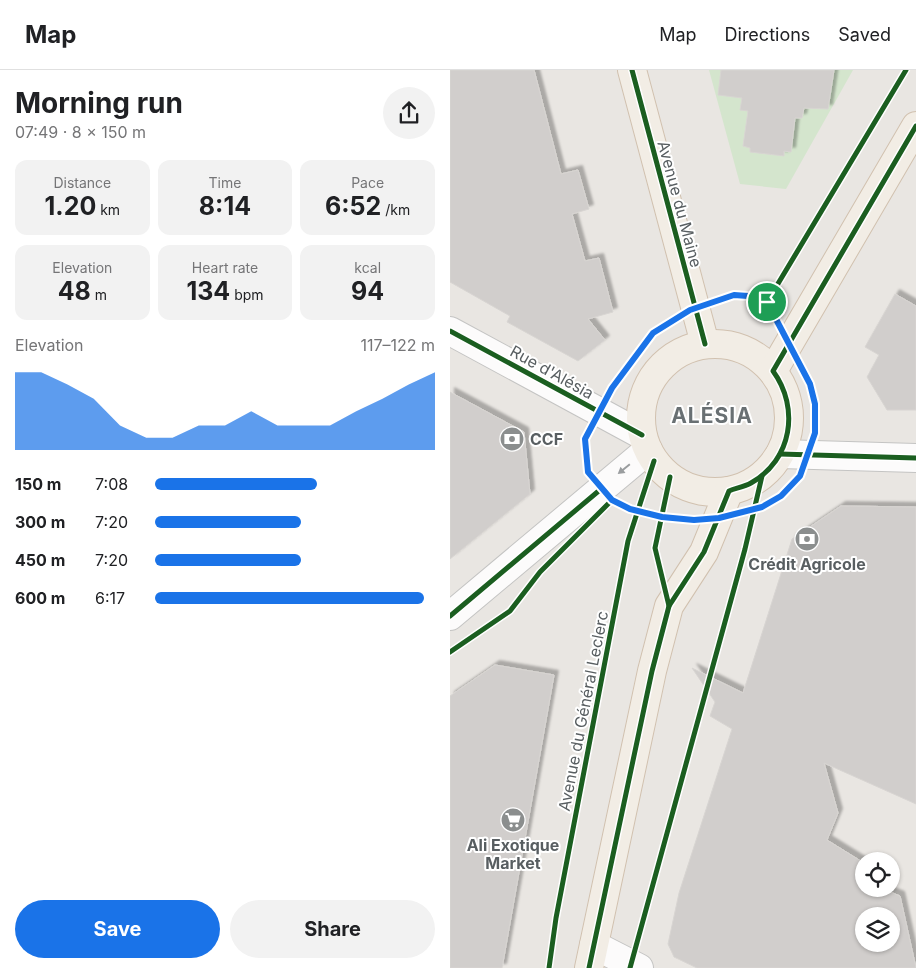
<!DOCTYPE html>
<meta charset="utf-8">
<style>
:root{--surface:#fff;--page:#f2f2f2;--text:#202124;--muted:#757577;--line:#e0e0e0;--accent:#1a73e8}
body{margin:0;font-family:Inter,sans-serif;background:var(--page);color:var(--text);height:100vh;display:flex;flex-direction:column;font-size:19px;white-space:nowrap}
*{box-sizing:border-box;margin:0}
p{font-size:16px;color:var(--muted)}
.icon{flex:none;width:28px;height:28px;fill:none;stroke:currentColor;stroke-width:2;stroke-linecap:round;stroke-linejoin:round}
.map{position:relative;flex:1;overflow:hidden}
.drawer{display:flex;flex-direction:column;background:var(--surface);width:450px}
.drawer>*{flex:none}
.tools{position:absolute;left:405px;top:782px;display:grid;gap:10px}
.tools a{display:grid;place-items:center;width:45px;height:45px;border-radius:50%;background:var(--surface);box-shadow:0 1px 4px #0004;font-size:25px}
.pin{position:absolute;display:grid;place-items:center;width:42px;height:42px;color:#fff;margin:-21px;border:2px solid #fff;border-radius:50%;box-shadow:0 1px 5px #0007}
.round{display:grid;place-items:center;flex:none;width:52px;height:52px;border-radius:26px;background:var(--page)}
.overview{display:flex;align-items:center;justify-content:space-between;height:85px;padding:0 15px}
h1{font-size:28px;font-weight:700;line-height:38px}
.stats{display:grid;grid-template-columns:repeat(3,1fr);gap:8px;height:85px;padding:5px 15px}
.stats div{display:grid;align-content:center;border-radius:12px;background:var(--page);text-align:center}
.stats b{font-size:25px;font-weight:700}
.stats small{font-size:14px;font-weight:400}
.stats p{font-size:14px}
.chart{height:140px;padding:10px 15px}
.chart p{display:flex;justify-content:space-between}
.chart svg{width:100%;height:90px;margin-top:5px;fill:var(--accent);opacity:.7}
.action{display:flex;gap:10px;margin-top:auto;padding:10px 15px}
.action a{flex:1;height:58px;border-radius:30px;background:var(--accent);color:#fff;font-size:20px;font-weight:700;line-height:58px;text-align:center}
.action a+a{background:var(--page);color:var(--text)}
ul{padding:0 15px;list-style:none;font-size:16px}
li{display:grid;grid-template-columns:80px 60px 1fr;align-items:center;height:38px}
li i{height:12px;border-radius:6px;background:var(--accent)}
header{display:flex;align-items:center;gap:30px;box-sizing:border-box;height:70px;padding:0 25px;background:var(--surface);border-bottom:1px solid var(--line)}
header strong{font-size:24px}
nav{display:flex;gap:28px;margin-inline-start:auto;font-size:18px}
main{display:flex;flex:1;min-height:0}
.map>svg:first-child{display:block}
.green{fill:#d4e5cd}
.building{fill:#d1cecc;stroke:#d8d5d2;fill-rule:evenodd;filter:url(#shadow)}
.lines{fill:none;stroke-linecap:round;stroke-linejoin:round}
.minor-casing{stroke:#c4c4c3;stroke-width:30}
.secondary-casing{stroke:#c4c4c3;stroke-width:30}
.primary-casing{stroke:#d1c1af;stroke-width:30}
.minor{stroke:#fcfbfb;stroke-width:28}
.secondary{stroke:#fcfbfb;stroke-width:28}
.primary{stroke:#f2ede5;stroke-width:28}
.cycleway-casing{stroke:#fff;stroke-width:8}
.cycleway{stroke:#1b5e20;stroke-width:5}
.oneway{fill:#9a9d9f}
.route-casing{stroke:#fff;stroke-width:10}
.route{stroke:#1a73e8;stroke-width:6}
.labels{text-anchor:middle;stroke-width:4;stroke-linejoin:round;paint-order:stroke}
.street-label{font-size:16px;fill:#585e61;stroke:#fff}
.poi-label{font-size:16px;font-weight:bold;fill:#585e61;stroke:#fff}
.district-label{font-size:21px;font-weight:bold;letter-spacing:1px;fill:#697073;stroke:#fff}
</style>
<header>
<strong>Map</strong>
<nav><a>Map</a><a>Directions</a><a>Saved</a></nav>
</header>
<main>
<section class="drawer">
<div class="overview"><div><h1>Morning run</h1><p>07:49 · 8 × 150 m</p></div><a class="round"><svg class="icon" aria-label="share" viewBox="0 0 24 24"><path d="M12 15V3M7 8l5-5 5 5M5 13v7h14v-7"/></svg></a></div>
<div class="stats">
<div><p>Distance</p><b>1.20<small> km</small></b></div>
<div><p>Time</p><b>8:14</b></div>
<div><p>Pace</p><b>6:52<small> /km</small></b></div>
</div>
<div class="stats">
<div><p>Elevation</p><b>48<small> m</small></b></div>
<div><p>Heart rate</p><b>134<small> bpm</small></b></div>
<div><p>kcal</p><b>94</b></div>
</div>
<div class="chart"><p><span>Elevation</span>117–122 m</p>
<svg viewBox="0 0 160 44" preserveAspectRatio="none"><path d="M0 44V6L10 6L20 12L30 19L40 32L50 38L60 38L70 32L80 32L90 25L100 32L110 32L120 32L130 25L140 19L150 12L160 6V44z"/></svg>
</div>
<ul>
<li><b>150 m</b>7:08<i style="width:58%"></i></li>
<li><b>300 m</b>7:20<i style="width:52%"></i></li>
<li><b>450 m</b>7:20<i style="width:52%"></i></li>
<li><b>600 m</b>6:17<i style="width:96%"></i></li>
</ul>
<div class="action"><a>Save</a><a>Share</a></div>
</section>
<div class="map">
<svg width="466" height="898" viewBox="0 0 466 898">
<defs>
<filter id="shadow"><feDropShadow dx="4.5" dy="-4.5" stdDeviation="1" flood-color="#0004"/></filter>
</defs>
<rect width="100%" height="100%" fill="#e9e6e2"/>
<!-- green -->
<path class="green" d="M259,0H403L336,119L290,114Z"/>
<!-- building -->
<g class="building">
<path d="M0,0H84L111,104L128,100L139,139L122,144L135,191L149,188L163,242L138,249L155,270L128,291L57,252L60,246L0,212Z"/>
<path d="M271,0H384L378,39L354,38L352,48H345L341,82L334,81V86L300,82V78L293,76L298,41L290,40L292,28L268,25Z"/>
<path d="M445,224L466,236V340H437L417,307L429,285L415,277Z"/>
<path d="M0,322L74,362L80,424L0,489Z"/>
<path d="M391,436L466,437V734L374,693L388,743L377,770L414,793V819H433L450,826L466,898H247L224,887L218,874L229,823L282,659L260,646L265,632L242,598L293,623L342,469ZM414,846H441V874H414Z"/>
<path d="M45,595L104,605L52,898H0V626Z"/>
</g>
<g class="lines">
<defs>
<path id="minor" d="M144,875L189,898"/>
<g id="secondary">
<path d="M0,261L192,365"/>
<path d="M330,384L466,388"/>
<path d="M0,546L198,380"/>
</g>
<g id="primary">
<path d="M182,0L255,274"/>
<circle cx="265" cy="348" r="74"/>
<path d="M323,301L466,56"/>
<path d="M139,898L202,601L219,536L254,482L279,421"/>
</g>
</defs>
<!-- minor casing -->
<use href="#minor" class="minor-casing"/>
<!-- secondary casing -->
<use href="#secondary" class="secondary-casing"/>
<!-- primary casing -->
<use href="#primary" class="primary-casing"/>
<!-- minor -->
<use href="#minor" class="minor"/>
<!-- secondary -->
<use href="#secondary" class="secondary"/>
<!-- primary -->
<use href="#primary" class="primary"/>
<defs>
<g id="cycleway">
<path d="M182,0L255,274"/>
<path d="M284,225L298,226L317,232L360,314L365,334V363L350,406L331,425L313,437L269,448L244,450L212,447L180,439L162,430L138,402L135,369L162,318L203,263L240,240Z"/>
<path d="M317,232L456,0"/>
<path d="M0,261L192,365"/>
<path d="M330,384L466,388"/>
<path d="M219,536L205,478L220,407"/>
<path d="M0,546L151,419"/>
<path d="M0,582L60,541L90,502L162,430"/>
<path d="M99,898L106,848L178,471L204,391"/>
<path d="M139,898L202,601L219,536L254,482L279,421C286,418 294,417 301,413C342,390 350,338 323,301L466,56"/>
<path d="M180,898L295,479L312,406"/>
</g>
</defs>
<!-- cycleway casing -->
<use href="#cycleway" class="cycleway-casing"/>
<!-- cycleway -->
<use href="#cycleway" class="cycleway"/>
</g>
<!-- one-way arrows -->
<defs><path id="oneway-solid" d="M-6-.8H1V-3.2L6.5 0L1 3.2V.8H-6Z" transform="scale(1.25)"/></defs>
<use class="oneway" href="#oneway-solid" transform="translate(174 399) rotate(141)"/>
<g class="lines">
<defs>
<path id="route" d="M284,225L298,226L317,232L360,314L365,334V363L350,406L331,426L312,437L269,448L244,450L212,447L180,439L162,430L138,402L135,369L162,318L203,263L240,240Z"/>
</defs>
<!-- route casing -->
<use href="#route" class="route-casing"/>
<!-- route -->
<use href="#route" class="route"/>
</g>
<!-- icons -->
<defs>
<symbol id="bank-disc" viewBox="-11 -11 22 22"><circle r="9.5" fill="#8b8e8e" stroke="#fff"/><path d="M-6-4H6V4H-6ZM0-2.3a2.3 2.3 0 1 0 0 4.6a2.3 2.3 0 1 0 0-4.6Z" fill="#fff"/></symbol>
<symbol id="supermarket-disc" viewBox="-11 -11 22 22"><circle r="9.5" fill="#8b8e8e" stroke="#fff"/><path d="M-6-5.5h2.5l.6 2H6L4.5 2H-2.5L-4.4-4H-6ZM-1.5 3.2a1.3 1.3 0 1 0 .1 0ZM3 3.2a1.3 1.3 0 1 0 .1 0Z" fill="#fff"/></symbol>
</defs>
<g fill-rule="evenodd">
<use href="#bank-disc" x="48" y="355" width="28" height="28"/>
<use href="#bank-disc" x="343" y="455" width="28" height="28"/>
<use href="#supermarket-disc" x="49" y="736" width="28" height="28"/>
</g>
<g class="labels">
<!-- street labels -->
<g class="street-label">
<text transform="translate(230 134) rotate(75)" y="6">Avenue du Maine</text>
<text transform="translate(102 302) rotate(29)" y="6">Rue d'Alésia</text>
<text transform="translate(133 641) rotate(-79)" y="6">Avenue du Général Leclerc</text>
</g>
<!-- poi labels -->
<g class="poi-label">
<text x="80" y="375" text-anchor="start">CCF</text>
<text x="357" y="500">Crédit Agricole</text>
<text x="63" y="781">Ali Exotique<tspan x="63" dy="18">Market</tspan></text>
</g>
<!-- district labels -->
<g class="district-label">
<text x="262" y="353">ALÉSIA</text>
</g>
</g>
</svg>
<div class="tools">
<a><svg class="icon" aria-label="locate" viewBox="0 0 24 24"><circle cx="12" cy="12" r="6"/><path d="M12 2v4M12 18v4M2 12h4M18 12h4"/></svg></a>
<a><svg class="icon" aria-label="layers" viewBox="0 0 24 24"><path d="M12 4l9 5-9 5-9-5zM3 14l9 5 9-5"/></svg></a>
</div>
<div class="pin" style="left:317px;top:232px;background:#1e9e55"><svg class="icon" aria-label="arrive" viewBox="0 0 24 24"><path d="M6 21V4h12l-3 4 3 4H6"/></svg></div>
</div>
</main>
